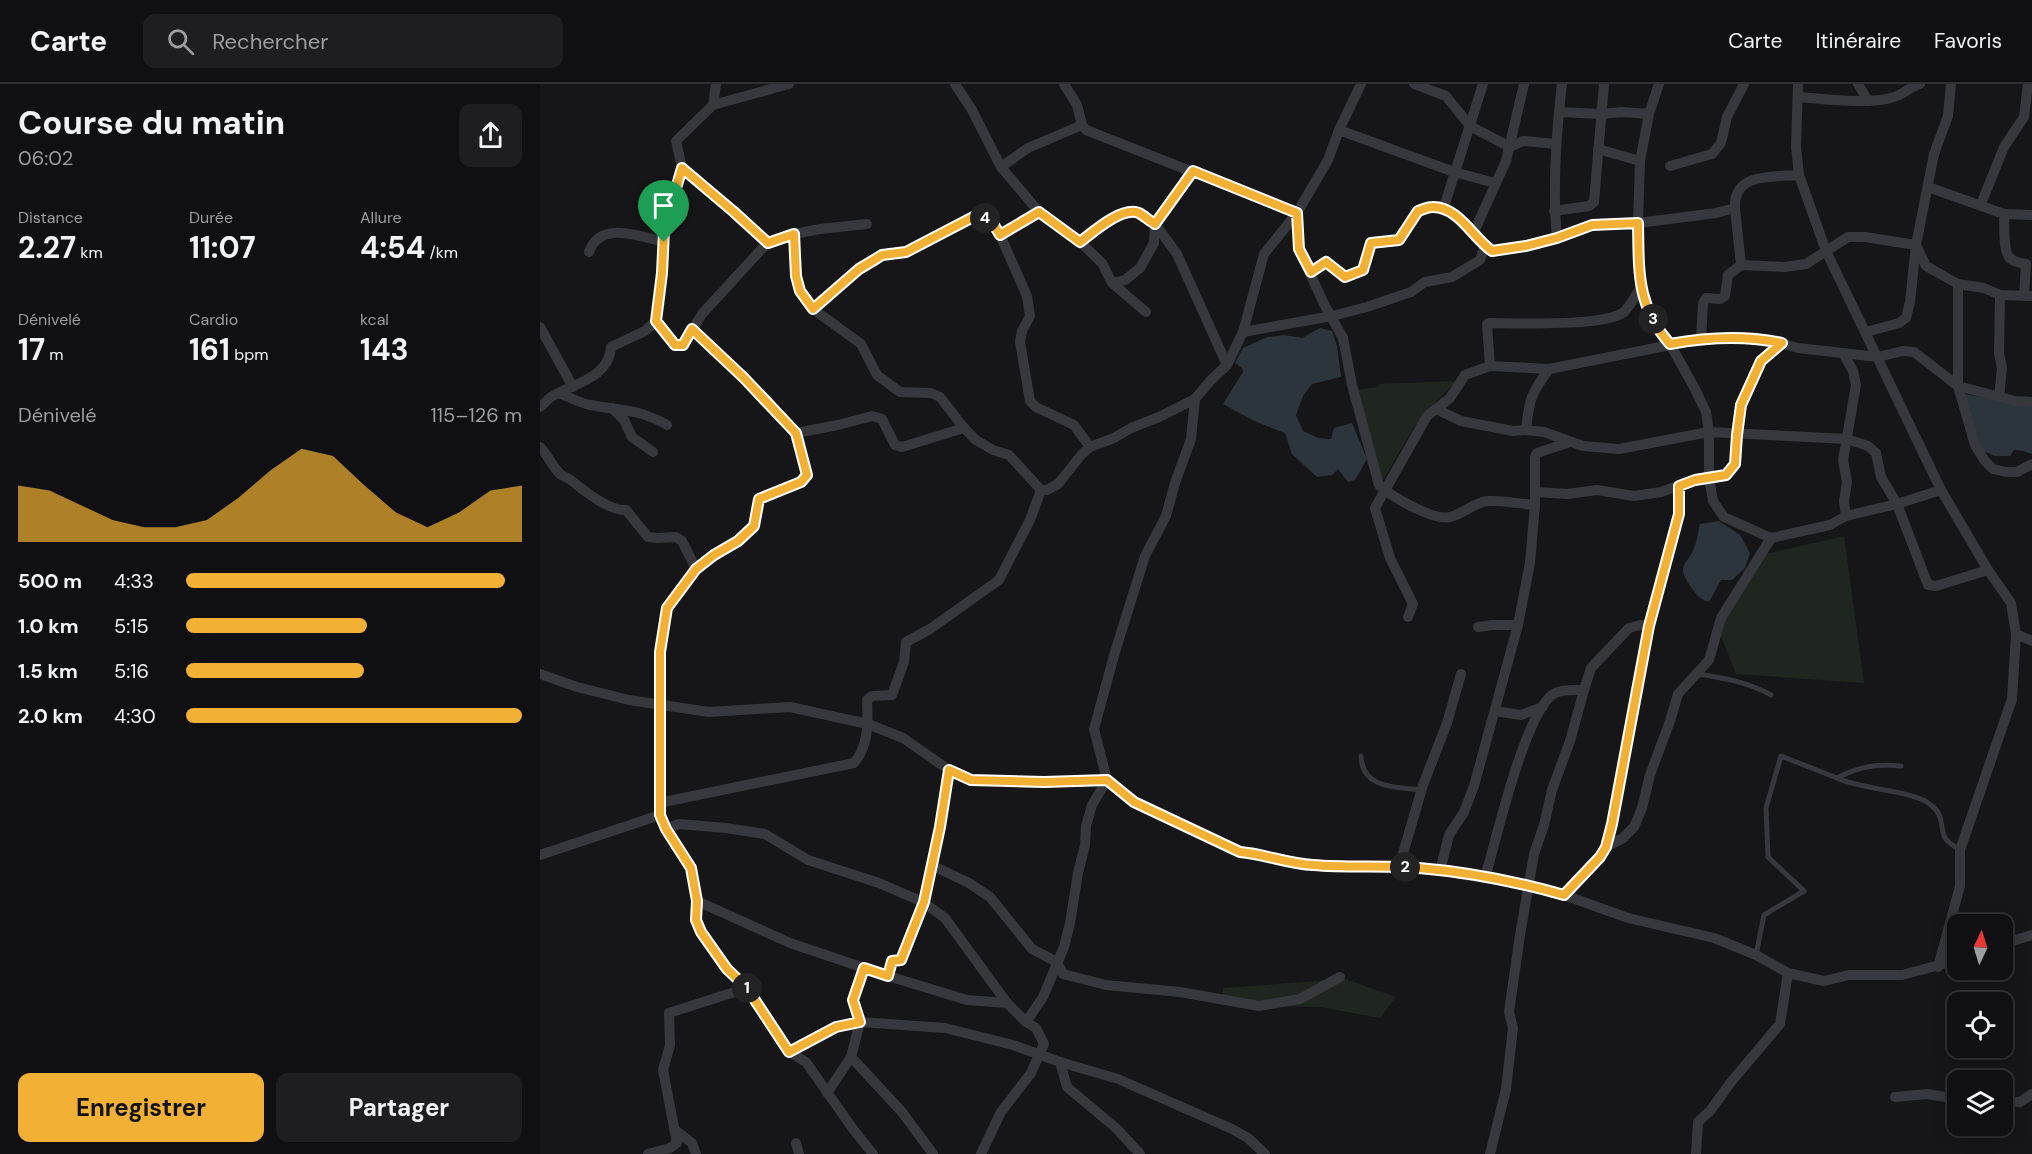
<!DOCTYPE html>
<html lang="fr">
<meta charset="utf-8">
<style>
:root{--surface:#101012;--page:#1e1e20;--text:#f1f3f6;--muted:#9c9d9f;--line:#303032;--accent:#f2b134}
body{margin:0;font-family:"DM Sans",sans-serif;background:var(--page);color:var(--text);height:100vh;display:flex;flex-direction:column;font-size:22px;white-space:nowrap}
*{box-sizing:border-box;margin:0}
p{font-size:20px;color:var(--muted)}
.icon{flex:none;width:33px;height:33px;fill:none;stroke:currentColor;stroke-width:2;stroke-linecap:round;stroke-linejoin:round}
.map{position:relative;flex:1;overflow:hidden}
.side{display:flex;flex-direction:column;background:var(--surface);width:540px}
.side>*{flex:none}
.needle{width:39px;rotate:4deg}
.controls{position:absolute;left:1407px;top:830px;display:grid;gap:12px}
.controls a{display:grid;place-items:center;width:66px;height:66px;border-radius:12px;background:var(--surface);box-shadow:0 3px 15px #0003,0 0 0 2px var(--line);font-size:30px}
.pin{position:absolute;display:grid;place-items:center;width:51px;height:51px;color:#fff;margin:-62px -26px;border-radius:50% 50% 50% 0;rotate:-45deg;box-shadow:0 0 6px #0007}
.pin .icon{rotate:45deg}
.km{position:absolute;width:30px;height:30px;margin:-15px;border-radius:50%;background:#222;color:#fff;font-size:16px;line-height:30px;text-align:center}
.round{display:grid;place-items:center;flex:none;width:63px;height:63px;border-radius:12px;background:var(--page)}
.summary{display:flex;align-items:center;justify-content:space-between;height:102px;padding:0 18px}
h1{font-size:33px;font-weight:700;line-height:45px}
.figures{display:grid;grid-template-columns:repeat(3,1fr);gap:9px;height:102px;padding:6px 18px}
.figures div{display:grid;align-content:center}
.figures b{font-size:30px;font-weight:700}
.figures small{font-size:16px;font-weight:400}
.figures p{font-size:16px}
.chart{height:168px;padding:12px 18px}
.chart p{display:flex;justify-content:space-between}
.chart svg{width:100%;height:108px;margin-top:6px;fill:var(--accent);opacity:.7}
.primary-button{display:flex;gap:12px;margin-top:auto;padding:12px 18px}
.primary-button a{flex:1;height:69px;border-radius:12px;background:var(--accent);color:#111;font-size:24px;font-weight:700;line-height:69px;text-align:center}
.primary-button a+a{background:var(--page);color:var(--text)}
ul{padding:0 18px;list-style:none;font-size:20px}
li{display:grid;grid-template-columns:96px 72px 1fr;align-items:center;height:45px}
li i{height:15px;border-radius:8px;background:var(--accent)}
header{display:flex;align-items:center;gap:36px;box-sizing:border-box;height:84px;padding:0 30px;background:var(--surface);border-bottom:2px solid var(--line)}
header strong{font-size:28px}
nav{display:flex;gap:33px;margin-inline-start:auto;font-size:21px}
.search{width:420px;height:54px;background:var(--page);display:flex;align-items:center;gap:15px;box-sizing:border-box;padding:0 21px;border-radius:12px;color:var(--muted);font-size:22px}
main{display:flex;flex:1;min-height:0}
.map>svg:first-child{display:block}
.green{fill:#1e261f}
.water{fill:#2c353c}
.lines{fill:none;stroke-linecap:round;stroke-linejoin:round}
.lane{stroke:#37383d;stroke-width:5}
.street{stroke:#37383d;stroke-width:10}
.route-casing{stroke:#fff;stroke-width:12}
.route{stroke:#f2b134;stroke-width:8}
</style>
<header>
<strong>Carte</strong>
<div class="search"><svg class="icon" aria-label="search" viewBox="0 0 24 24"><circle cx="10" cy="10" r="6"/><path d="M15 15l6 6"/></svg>Rechercher</div>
<nav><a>Carte</a><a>Itinéraire</a><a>Favoris</a></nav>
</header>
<main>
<section class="side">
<div class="summary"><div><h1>Course du matin</h1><p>06:02</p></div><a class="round"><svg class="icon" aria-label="share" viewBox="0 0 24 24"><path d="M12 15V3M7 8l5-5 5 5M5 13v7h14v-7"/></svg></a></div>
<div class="figures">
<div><p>Distance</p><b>2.27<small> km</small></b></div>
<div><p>Durée</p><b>11:07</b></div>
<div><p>Allure</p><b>4:54<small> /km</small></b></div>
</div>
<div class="figures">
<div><p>Dénivelé</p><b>17<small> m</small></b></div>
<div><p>Cardio</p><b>161<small> bpm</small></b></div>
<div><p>kcal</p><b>143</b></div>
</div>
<div class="chart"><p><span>Dénivelé</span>115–126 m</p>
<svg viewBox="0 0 160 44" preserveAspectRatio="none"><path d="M0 44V21L10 23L20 29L30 35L40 38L50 38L60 35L70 26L80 15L90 6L100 9L110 21L120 32L130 38L140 32L150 23L160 21V44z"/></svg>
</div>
<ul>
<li><b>500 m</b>4:33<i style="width:95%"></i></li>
<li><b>1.0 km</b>5:15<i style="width:54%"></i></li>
<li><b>1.5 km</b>5:16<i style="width:53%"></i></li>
<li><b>2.0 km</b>4:30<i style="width:100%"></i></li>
</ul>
<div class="primary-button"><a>Enregistrer</a><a>Partager</a></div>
</section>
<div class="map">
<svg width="1492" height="1070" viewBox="0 0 1492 1070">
<rect width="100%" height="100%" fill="#161618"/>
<!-- green -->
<g class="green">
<path d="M917,297C899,314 880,331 868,353C859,369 851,383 842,398H832L834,376L814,306L838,303L839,300Z"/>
<path d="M1304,452L1324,599L1196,590L1175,537L1226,470Z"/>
<path d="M800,893L856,913L840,934L780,923L682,921L683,904L778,897Z"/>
</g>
<!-- water -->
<g class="water">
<path d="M780,244L792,247L797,262L801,293L772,300L763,312L756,331L763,347L778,354L791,355L794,344L812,339L827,375L815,396L808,398L798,385L792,391L777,393L752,370L745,349L714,337L683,320L703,288L702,284L695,279L703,264L727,253L745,251L762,254Z"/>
<path d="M1424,310L1492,322V370L1484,367L1474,366L1470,372H1455L1441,366Z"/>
<path d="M1179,437L1200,451L1210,469L1205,484L1192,496H1181L1169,518C1159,515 1157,511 1151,503C1135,480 1147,482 1154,464C1157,457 1158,448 1160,440Z"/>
</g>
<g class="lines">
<!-- lane -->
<g class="lane">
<path d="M1158,590C1184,594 1208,598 1231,611"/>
<path d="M821,672C822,705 856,703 882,706"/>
<path d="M1297,694C1322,706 1374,706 1391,721C1405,732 1399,741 1405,754C1408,759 1415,762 1420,766"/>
<path d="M1216,871L1224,831L1264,807L1228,773L1226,724L1241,672L1297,694C1320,682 1336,680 1361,682"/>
</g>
<!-- street -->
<g class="street">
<path d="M415,0L432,26L461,83L499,128L540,158L562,179L572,199L606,228"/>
<path d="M524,0L537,21L542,41L546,46L757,129L759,165L784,220L803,254L812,301L839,401C852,413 893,437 910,433C924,430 934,418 948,417C963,416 980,420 995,421"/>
<path d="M874,0L906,12L930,42L970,63L983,57L1016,60"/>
<path d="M1119,0L1109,30L1100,77L1098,139L1100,205L1117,245L1130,260L1155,305L1166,328L1169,348V394L1173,417L1184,433L1231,454"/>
<path d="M1258,0L1256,63L1259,91L1286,167L1401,406L1448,486L1471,519L1476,550L1472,615L1420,766V802L1398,883"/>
<path d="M1318,0L1328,17"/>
<path d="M1258,13C1285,15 1330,21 1354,13C1364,10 1370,3 1380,0"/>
<path d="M173,21L249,0"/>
<path d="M1019,28L1061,30L1082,28L1109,30"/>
<path d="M799,46L914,88L955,99"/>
<path d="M1058,65L1100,77"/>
<path d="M1130,82L1172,70L1181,59L1187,33L1204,0"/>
<path d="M461,83L488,64L542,41"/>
<path d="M142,84L194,127L228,158"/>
<path d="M1388,103L1464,130L1492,131"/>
<path d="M1441,120L1464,63L1484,33L1488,0"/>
<path d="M1195,124L1201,181"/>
<path d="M903,126L943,0"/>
<path d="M1014,127L1049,122L1054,118L1064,0"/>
<path d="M1464,130C1465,140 1462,169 1471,175C1475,178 1481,179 1486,180L1484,212"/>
<path d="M254,150L280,145L327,140"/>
<path d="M933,150L966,77L984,0"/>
<path d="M460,151L499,128"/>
<path d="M1017,154C1012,103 1016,51 1022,0"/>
<path d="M540,158L579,131L586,128H597L615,140L637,170L687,281"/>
<path d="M49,168C60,136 100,152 124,158"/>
<path d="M771,188L786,178L805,193L823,186L832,159L859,156L877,127C882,126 887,123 891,123C919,122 933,154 953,167L986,162L1017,154L1052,141L1098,139L1176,129L1195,124C1193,88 1234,93 1259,91"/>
<path d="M572,199L585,196L600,184L614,159L615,140L653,87"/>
<path d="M1418,200V302L1435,361L1445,377L1453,385L1466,388H1477L1492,380"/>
<path d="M273,225L319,185L334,176L342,171L366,168L437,131L451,136L460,151L487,212L490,232L482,247L480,258L490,317L496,323L534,341L550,363"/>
<path d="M116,237L135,261H143L162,230L228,158L254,150L256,192L260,208L273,225L321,260L337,291L360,308L391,309L400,313L424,344"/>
<path d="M0,243L33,303"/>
<path d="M152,245L204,294L256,349"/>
<path d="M703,248L792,232L827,223L871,208L885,198L912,193L940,176L945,162"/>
<path d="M1326,248L1359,239L1366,234L1370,218L1376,161L1394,70L1408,32L1411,0"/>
<path d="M1161,255L1163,219L1166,214L1180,215L1185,212L1188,191L1201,181L1244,183L1266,180L1308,153H1325L1376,161L1386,182L1418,200L1444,204L1460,211L1492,212"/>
<path d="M1303,269L1313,287L1316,301L1303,376L1307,398L1304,417L1306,432"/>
<path d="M950,282L947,240L949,239C975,239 1065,243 1084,228C1090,222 1095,212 1100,205"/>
<path d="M19,309C29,313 40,319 50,321C82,327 97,324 127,341"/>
<path d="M1459,313L1462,284L1459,269L1460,211"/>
<path d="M0,323C4,320 7,316 11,313C33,299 69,295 71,263L105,247L116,237L124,170V147L128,119L137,101L142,84L136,57L173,21L176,0"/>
<path d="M72,324L84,336L92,353L113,368"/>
<path d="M896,325L921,337L973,347L986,346L1004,348L1043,362L1079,365L1169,348L1307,355L1328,362L1336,369L1341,393L1357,420L1388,501L1396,502L1448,486"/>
<path d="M986,346C989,315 991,310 1009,285"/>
<path d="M0,363C8,371 12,382 20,390C24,393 29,394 32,397C44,407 69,427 86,426L108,453L117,454L136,453L142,457L156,485"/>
<path d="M995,408L1027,410L1057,406L1094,412L1121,408L1155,396L1186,391L1195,380L1197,351L1201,321L1221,277L1241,259"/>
<path d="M868,533L873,520L850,474L835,424L887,332L910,314L925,291L950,282L1009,285L1161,255L1193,253L1228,256L1258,264L1338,273L1363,267L1374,268L1418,302L1475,317L1492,318"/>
<path d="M938,543L952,541H978"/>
<path d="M1476,550L1492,557"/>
<path d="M0,590L37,603L89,616L169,628L250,623L328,640L363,654L409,686L431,696L504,698L567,696L594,719L700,768L717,769L748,778L773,781L882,784L988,801L1024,811L1088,834L1174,854L1216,871L1248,889L1284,897L1309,891H1362L1418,876"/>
<path d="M955,627L981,631L1003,623"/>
<path d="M119,719L314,679C329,661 328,639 327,616L332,612L352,611L364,578L366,558L390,545L459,496L490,436L501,406"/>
<path d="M126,745L139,740L186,744L225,750L268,776L339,799L383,818L405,834L467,919L486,938L496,944L504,960L491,989L461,1028L441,1070"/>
<path d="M1066,763L1083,754L1094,743L1102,724L1110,691L1130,637L1138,610L1169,576L1181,534L1231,454L1290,441L1306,432L1357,420L1401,406"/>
<path d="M0,771L120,731"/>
<path d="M391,781L429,799L450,813L492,865L517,878L523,890L566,901L640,908L719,922L760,915L800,893"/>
<path d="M859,783L883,701L907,639L921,590"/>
<path d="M900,787L909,751L924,728L934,702L978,541L990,479L995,421V373L997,369L1030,358"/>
<path d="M945,794C956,756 984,633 1012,611C1020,605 1033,606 1044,606"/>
<path d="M1024,811L1060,773L1066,763L1072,740L1109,542L1139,430V402"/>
<path d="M157,817L250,859L348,892L427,916L467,919"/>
<path d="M1462,860L1492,851"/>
<path d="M324,884L313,916L320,938L311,973L362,1028L393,1070"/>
<path d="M348,892L352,877L361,876L383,818L400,743L409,686"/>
<path d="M486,938L503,913L524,863L530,839L538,789L545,761L546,742L552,721L567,696L554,645L575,568L605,472L626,432L635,399L651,355L655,315L670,297L687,281L703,248L724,170L757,129L788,76L799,46L821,0"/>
<path d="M249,968L296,943L320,938L405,944L473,961L520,978L578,995L692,1045L708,1054L725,1070"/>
<path d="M520,978L527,1003L576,1044L600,1070"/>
<path d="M287,1009L311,973"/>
<path d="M1355,1013L1387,1010L1418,1015"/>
<path d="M1462,1017L1480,1018L1492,1010"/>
<path d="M135,1046L152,1059L156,1070"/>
<path d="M256,1059L259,1070"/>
<path d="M108,1070L130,1064L137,1059L123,986L130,961L129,929L207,904"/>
<path d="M333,1070L313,1045L266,978L249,968L207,904L187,885L161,848L156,836L157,817L151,784L126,745L120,731L119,719L120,568L127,524L156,485L174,471L198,457L214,442L220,415L261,398L267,391L256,349L298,341L332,332L342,335L355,361L362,363L424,344L436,356L453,366L469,371L501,406H507L518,400L542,370L550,363L574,354L591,344L619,333L655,315"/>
<path d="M950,1070L966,1005L973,944L969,928L980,851L994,770L1004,741L1012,706L1030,657L1044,606L1051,584L1089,544L1100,541L1109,542"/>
<path d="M1156,1070L1158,1038L1170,1027L1191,998L1240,940L1248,889"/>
</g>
</g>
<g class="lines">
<defs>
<path id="route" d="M142,84L194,128L228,159L254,150L256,192L260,207L273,225L319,185L334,176L342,171L366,168L437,131L451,136L460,151L499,128L540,158C553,148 582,122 599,129C604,132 610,137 615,140L653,87L757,129L759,165L771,188L786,178L805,193L823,186L831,159L859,156L878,127C882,126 887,123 892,123C918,122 933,154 952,167L986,162L1017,154L1052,141L1098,139C1099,187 1096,221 1130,260C1168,253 1204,251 1242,259L1221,277L1201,321L1197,351L1195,380L1186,391L1155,396L1139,402V430L1109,542L1072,740L1066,763L1060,773L1024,811C978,798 927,788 879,784C844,781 808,784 773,781C748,780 725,770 700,768L594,718L567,696L504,698L431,696L409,686L400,743L384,818L361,876L352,877L348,892L324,884L313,916L320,938L296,943L249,968L207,904L187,885L161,848L156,836L157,817L151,784L126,745L120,731V568L127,524L156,485L174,471L198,457L214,442L219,415L261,398L267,391L256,349L204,294L152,245L143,261H135L116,237L122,189L124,147L128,119L137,101Z"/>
</defs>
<!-- route casing -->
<use href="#route" class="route-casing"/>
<!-- route -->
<use href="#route" class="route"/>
</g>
</svg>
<div class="controls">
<a><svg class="needle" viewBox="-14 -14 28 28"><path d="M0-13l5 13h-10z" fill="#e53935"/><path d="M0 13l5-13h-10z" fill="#9c9d9f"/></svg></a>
<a><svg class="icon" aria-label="locate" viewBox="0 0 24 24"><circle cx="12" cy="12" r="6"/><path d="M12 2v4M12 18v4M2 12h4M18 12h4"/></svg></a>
<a><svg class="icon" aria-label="layers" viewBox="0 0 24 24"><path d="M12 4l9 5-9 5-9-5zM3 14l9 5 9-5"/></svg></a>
</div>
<div class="pin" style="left:124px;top:158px;background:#1e9e55"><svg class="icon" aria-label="arrive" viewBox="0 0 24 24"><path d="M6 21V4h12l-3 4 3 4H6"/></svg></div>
<b class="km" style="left:207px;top:904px">1</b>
<b class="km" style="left:865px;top:783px">2</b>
<b class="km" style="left:1113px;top:235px">3</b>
<b class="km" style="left:445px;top:134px">4</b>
</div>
</main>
